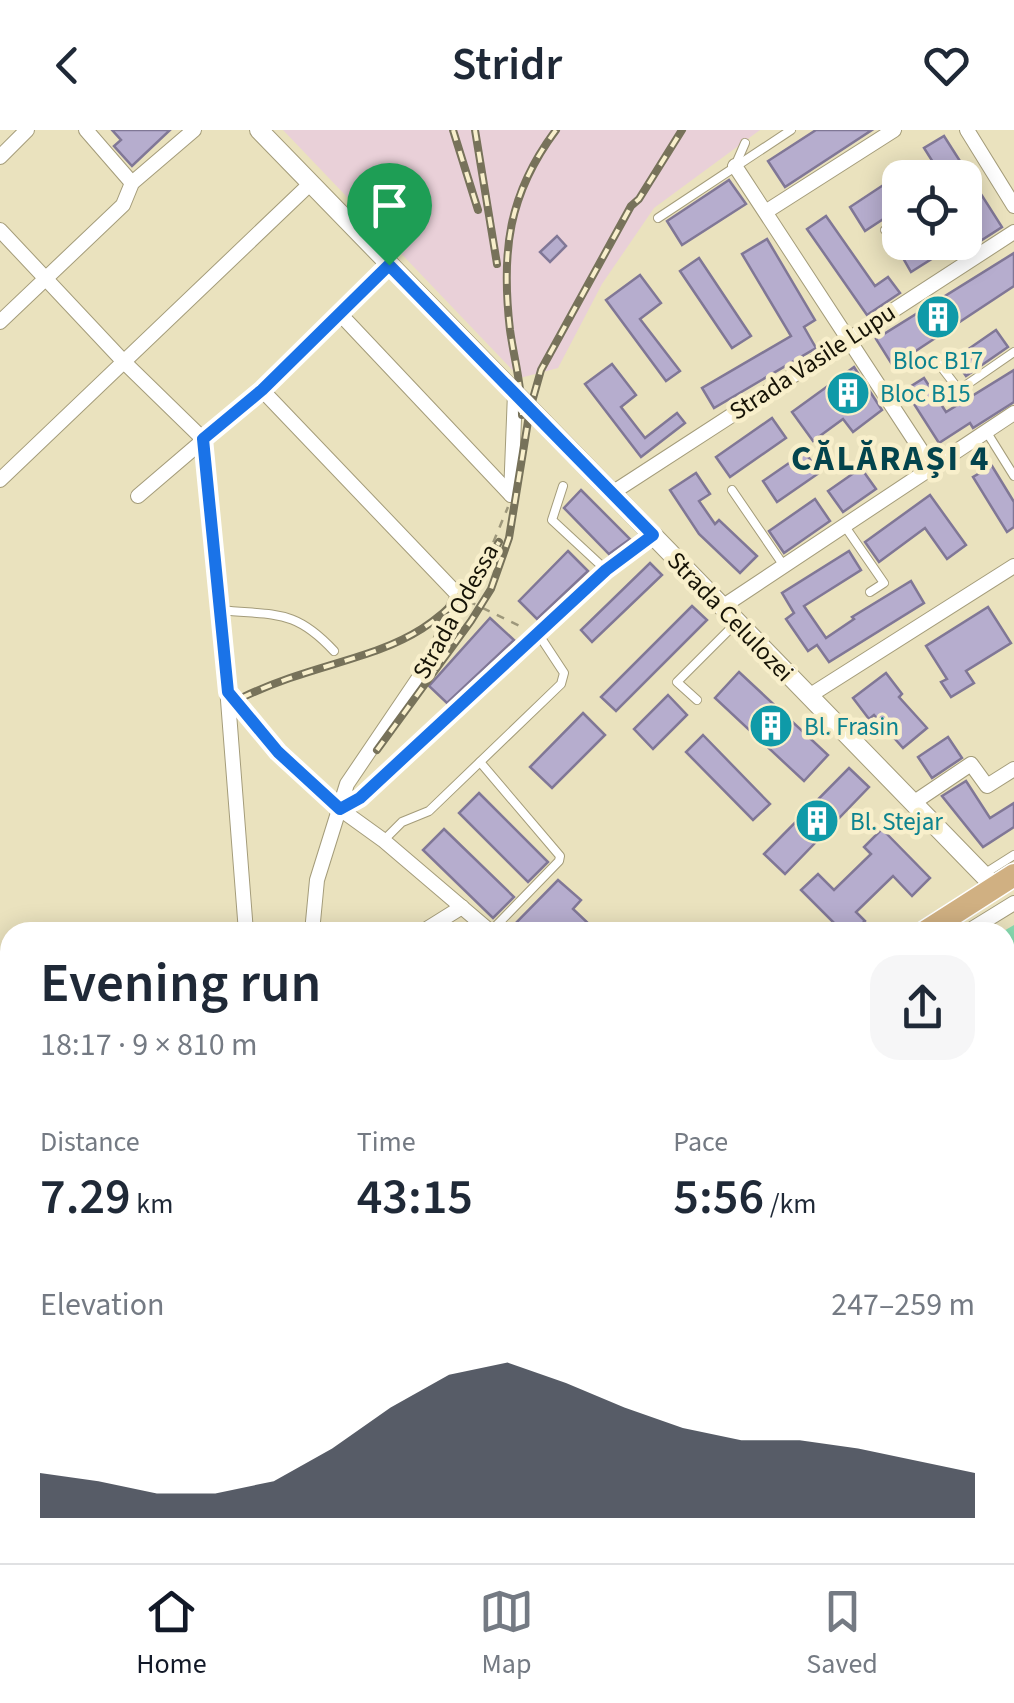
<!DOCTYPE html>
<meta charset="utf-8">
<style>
:root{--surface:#fff;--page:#f6f6f7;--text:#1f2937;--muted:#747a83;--line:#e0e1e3;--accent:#111827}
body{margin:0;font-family:"Source Sans 3",sans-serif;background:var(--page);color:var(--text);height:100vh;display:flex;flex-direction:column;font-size:38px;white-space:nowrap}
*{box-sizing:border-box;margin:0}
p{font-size:32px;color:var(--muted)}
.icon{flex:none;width:55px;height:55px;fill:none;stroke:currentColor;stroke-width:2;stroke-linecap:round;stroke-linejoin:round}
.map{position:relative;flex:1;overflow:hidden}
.sheet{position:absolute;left:0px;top:792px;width:1015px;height:642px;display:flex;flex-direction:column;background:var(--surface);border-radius:30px 30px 0 0;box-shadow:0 5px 25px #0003}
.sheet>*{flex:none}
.controls{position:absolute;left:882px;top:30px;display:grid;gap:20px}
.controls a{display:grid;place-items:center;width:100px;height:100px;border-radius:20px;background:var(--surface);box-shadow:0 5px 25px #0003;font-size:50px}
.pin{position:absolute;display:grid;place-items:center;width:85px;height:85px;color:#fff;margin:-102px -42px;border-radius:50% 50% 50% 0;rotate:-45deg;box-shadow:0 0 10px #0007}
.pin .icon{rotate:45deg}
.round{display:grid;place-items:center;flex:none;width:105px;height:105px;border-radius:30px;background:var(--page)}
.overview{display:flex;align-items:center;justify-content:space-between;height:170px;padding:0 40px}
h1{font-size:55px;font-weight:600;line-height:75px}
.metrics{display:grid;grid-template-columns:repeat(3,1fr);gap:15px;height:170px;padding:10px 40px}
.metrics div{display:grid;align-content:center}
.metrics b{font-size:50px;font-weight:600}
.metrics small{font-size:28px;font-weight:400}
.metrics p{font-size:28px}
.chart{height:280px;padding:20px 40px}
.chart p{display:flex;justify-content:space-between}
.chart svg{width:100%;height:180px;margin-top:10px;fill:var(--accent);opacity:.7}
header{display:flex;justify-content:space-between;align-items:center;height:130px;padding:0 40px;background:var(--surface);font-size:45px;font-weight:600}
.tab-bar{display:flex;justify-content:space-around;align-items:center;height:140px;border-top:2px solid var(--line);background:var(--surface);font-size:28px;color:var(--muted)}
.tab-bar a{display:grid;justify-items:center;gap:5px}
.tab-bar .active{color:var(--accent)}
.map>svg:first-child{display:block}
.industrial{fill:#e9d0d8}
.built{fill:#e3d9ad}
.green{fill:#89ddb2}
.building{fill:#b6adce;stroke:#807796;stroke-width:2.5}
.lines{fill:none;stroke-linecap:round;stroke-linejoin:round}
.service-casing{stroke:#a49c7a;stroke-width:10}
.minor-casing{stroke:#a49c7a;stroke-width:16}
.tertiary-casing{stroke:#a49c7a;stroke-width:20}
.primary-casing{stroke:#fff;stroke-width:25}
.path{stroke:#9d977b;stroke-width:2.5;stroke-dasharray:8 8;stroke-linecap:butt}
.service{stroke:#fff;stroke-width:8}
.minor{stroke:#fff;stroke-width:14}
.tertiary{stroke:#fff;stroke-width:18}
.primary{stroke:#d0b082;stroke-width:22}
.tram{stroke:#77725a;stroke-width:2.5}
.rail-casing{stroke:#77725a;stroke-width:8}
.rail{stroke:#f8efcb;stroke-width:4;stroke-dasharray:11;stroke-linecap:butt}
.route-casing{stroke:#fff;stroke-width:20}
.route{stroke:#1a73e8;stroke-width:12}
.labels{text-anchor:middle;stroke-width:9;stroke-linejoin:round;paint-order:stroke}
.culture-label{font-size:25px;fill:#0d838f;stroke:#f8efcb;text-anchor:start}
.street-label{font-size:25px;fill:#161306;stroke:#f8efcb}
.district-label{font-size:35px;font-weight:bold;letter-spacing:2.5px;fill:#03444d;stroke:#f8efcb}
</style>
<header><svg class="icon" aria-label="back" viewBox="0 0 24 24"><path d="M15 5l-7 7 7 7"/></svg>Stridr<svg class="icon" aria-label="heart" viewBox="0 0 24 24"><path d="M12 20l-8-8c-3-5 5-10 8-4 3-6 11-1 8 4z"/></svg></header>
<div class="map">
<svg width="1014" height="1433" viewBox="0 0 1014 1433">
<rect width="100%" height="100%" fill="#eae2be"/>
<!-- industrial -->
<path class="industrial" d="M283,0H760L654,78L602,154L558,238L520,248Z"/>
<!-- built -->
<path class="built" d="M244,1425H494L496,1433H244Z"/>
<!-- green -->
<g class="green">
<path d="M1014,795V906L1005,912V802H1002Z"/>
<path d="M1005,1322L1014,1323V1433H496L494,1425H1005Z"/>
<path d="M78,1425H244V1433H106L79,1429Z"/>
</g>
<!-- building -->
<g class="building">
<path d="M112,0H170L132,36L114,16L121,10Z"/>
<path d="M816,0H872L785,57L768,31Z"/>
<path d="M944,6L1002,97L968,119L965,103L975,97L965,82V48H943L924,18Z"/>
<path d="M900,44V78L865,101L850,77Z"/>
<path d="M729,50L746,74L682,115L667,91Z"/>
<path d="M826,86L875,156L888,147L900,163L867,185L807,99Z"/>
<path d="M557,106L566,116L550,132L540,122Z"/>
<path d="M767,109L815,190L804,197L816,218L714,278L702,258L791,206L742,124Z"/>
<path d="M913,112H947L949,118L911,142L899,121Z"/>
<path d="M1014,123V156L893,236L876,209Z"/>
<path d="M699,128L751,206L732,218L680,141Z"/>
<path d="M640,145L661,173L640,189L680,241L666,251L606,170Z"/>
<path d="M996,200L1008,217L966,246L954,229Z"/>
<path d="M612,234L636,265L621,277L645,308L677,283L685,293L641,327L585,254Z"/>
<path d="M854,237L882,280L853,302L843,289L813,311L792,282Z"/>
<path d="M1014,240V272L973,298L970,293L939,313L905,260L924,248L946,282Z"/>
<path d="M772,288L786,308L730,347L716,327Z"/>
<path d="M805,322L819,343L777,372L763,351Z"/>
<path d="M992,336L1014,372V397L1007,402L973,347Z"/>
<path d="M861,338L876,359L843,382L828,361Z"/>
<path d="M696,343L710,364L699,371L715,394L719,390L757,426L740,443L699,404L670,360Z"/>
<path d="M581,360L630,409L609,424L564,378Z"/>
<path d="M930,365L966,415L947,429L925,398L879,432L865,412Z"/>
<path d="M815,369L830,391L784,423L769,401Z"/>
<path d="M568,421L588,441L537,489L519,471Z"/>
<path d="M849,421L861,440L804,476L826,508L854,489L852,487L911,451L924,473L829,532L817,515L808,521L786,489L794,483L782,463Z"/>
<path d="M650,433L662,445L592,512L581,500Z"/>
<path d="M692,476L707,490L616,581L601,567Z"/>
<path d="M988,477L1011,513L966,541L974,553L951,567L941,552L947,549L926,516Z"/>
<path d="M490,488L514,510L447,573L429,556Z"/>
<path d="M739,542L828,625L804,651L715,568Z"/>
<path d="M886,543L902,564L899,567L927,598L903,618L874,585L869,589L853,568Z"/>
<path d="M668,565L687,585L653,619L634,599Z"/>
<path d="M583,583L605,605L552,658L530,637Z"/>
<path d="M703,605L770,674L753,690L686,622Z"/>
<path d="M948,607L962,628L932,648L918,627Z"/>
<path d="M849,638L869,657L785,744L764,724Z"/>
<path d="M966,651L990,688L1014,673V697L983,717L942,666Z"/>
<path d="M479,663L548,732L528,752L459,683Z"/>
<path d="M444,699L514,767L493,788L423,720Z"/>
<path d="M882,699L930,748L912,766L893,746L856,782L865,791L853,802H843L801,760L818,744L834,760L871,724L864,717Z"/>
<path d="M558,750L581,770L573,779L592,797L586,802H507Z"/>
<path d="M10,989V1161L9,1162L0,1137V993Z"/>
<path d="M10,1165V1214L0,1218V1168Z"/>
<path d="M10,1319V1341L0,1348V1326Z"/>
</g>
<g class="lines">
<defs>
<g id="service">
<path d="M735,36L745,13"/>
<path d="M658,88L791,0"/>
<path d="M885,100L900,90"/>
<path d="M954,112L967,132"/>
<path d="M936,230L959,260L1014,222"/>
<path d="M986,301L1014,346"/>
<path d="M563,356L552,390L606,440"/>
<path d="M732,360L784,436"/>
<path d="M844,395L884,453L870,462"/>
<path d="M221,480C275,486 294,478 334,521"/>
<path d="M697,570L677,552L737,492"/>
<path d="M480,632L560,726L559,731L490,802"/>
<path d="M384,710L402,692L429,681L561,554L564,543L539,505"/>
<path d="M984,744L1014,725"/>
<path d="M0,957L10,961"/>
<path d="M0,1308L10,1302"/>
</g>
<g id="minor">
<path d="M86,0L132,53"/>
<path d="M967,0L1014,76"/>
<path d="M0,27L27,0"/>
<path d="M735,36L932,337"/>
<path d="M767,81L894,0"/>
<path d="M0,100L124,232L203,309L221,480L246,802"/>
<path d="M341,185L511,365"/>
<path d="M0,192L123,75L132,53L194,0"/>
<path d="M262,260L458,465L435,524L347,654L317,750L312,802"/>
<path d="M0,350L311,53"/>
<path d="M612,363L1014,102"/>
<path d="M511,365L515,263"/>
<path d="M138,366L262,260L389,135"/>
<path d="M722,477L1014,283"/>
<path d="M228,563L278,621L340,679L383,710L491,802"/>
<path d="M809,566L1014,436"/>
<path d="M913,673L971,634L987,656L1014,639"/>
<path d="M340,679L360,668L606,440L653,405"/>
<path d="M422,802L462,777"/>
<path d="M967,802L1014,773"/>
</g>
<g id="tertiary">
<path d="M259,0L995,757"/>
<path d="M61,1425L65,1433"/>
</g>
<g id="primary">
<path d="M925,802L1014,745"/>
<path d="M1005,1301L1014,1302"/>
<path d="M0,1378L10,1373"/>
<path d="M0,1423L10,1416"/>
</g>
</defs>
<!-- service casing -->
<use href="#service" class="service-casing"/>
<!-- minor casing -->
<use href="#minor" class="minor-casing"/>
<!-- tertiary casing -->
<use href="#tertiary" class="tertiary-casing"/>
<!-- primary casing -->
<use href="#primary" class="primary-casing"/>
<!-- path -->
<g class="path">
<path d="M468,453L493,413L508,377"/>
<path d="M468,471L524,498"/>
<path d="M1005,1400H1014"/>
<path d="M1005,1411L1014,1412"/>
<path d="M504,1425L506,1433"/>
<path d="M801,1425L836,1433"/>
<path d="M591,1433L592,1425"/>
<path d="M742,1433L787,1425"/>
</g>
<!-- service -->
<use href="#service" class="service"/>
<!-- minor -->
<use href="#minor" class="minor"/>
<!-- tertiary -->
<use href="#tertiary" class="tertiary"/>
<!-- primary -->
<use href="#primary" class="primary"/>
<!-- tram -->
<path class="tram" d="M0,1430L42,1427L95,1433"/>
<defs>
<g id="rail">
<path d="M453,0L478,80"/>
<path d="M475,0L497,134"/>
<path d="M522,285C522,256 514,229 510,200C501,122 508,64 556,0"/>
<path d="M241,568C352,515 429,537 499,412"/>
<path d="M377,620L471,491L491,459L509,408L530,279L541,240L631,76L639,69L682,0"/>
</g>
</defs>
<!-- rail casing -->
<use href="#rail" class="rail-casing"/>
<!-- rail -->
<use href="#rail" class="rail"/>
</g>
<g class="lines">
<defs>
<path id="route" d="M389,135L653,405L606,440L360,668L340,679L278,622L228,562L203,309L262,260Z"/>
</defs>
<!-- route casing -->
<use href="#route" class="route-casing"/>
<!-- route -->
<use href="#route" class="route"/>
</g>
<!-- icons -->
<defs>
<symbol id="building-disc" viewBox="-11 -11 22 22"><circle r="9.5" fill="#0f9aa8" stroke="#f8efcb"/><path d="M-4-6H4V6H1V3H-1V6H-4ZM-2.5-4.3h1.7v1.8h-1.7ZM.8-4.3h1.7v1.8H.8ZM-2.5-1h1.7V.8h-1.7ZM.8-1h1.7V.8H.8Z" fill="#fff"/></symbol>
</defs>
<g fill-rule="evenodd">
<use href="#building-disc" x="913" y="162" width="50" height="50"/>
<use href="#building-disc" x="823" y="238" width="50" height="50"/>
<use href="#building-disc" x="746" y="571" width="50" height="50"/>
<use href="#building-disc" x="792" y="666" width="50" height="50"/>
</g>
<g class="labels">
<!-- culture labels -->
<g class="culture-label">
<text x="938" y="239" text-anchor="middle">Bloc B17</text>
<text x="880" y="272">Bloc B15</text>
<text x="804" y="605">Bl. Frasin</text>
<text x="850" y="700">Bl. Stejar</text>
</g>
<!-- street labels -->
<g class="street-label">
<text transform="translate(812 231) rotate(-33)" y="9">Strada Vasile Lupu</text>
<text transform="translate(455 481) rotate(-61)" y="9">Strada Odessa</text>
<text transform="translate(731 486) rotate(46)" y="9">Strada Celulozei</text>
</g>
<!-- district labels -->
<g class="district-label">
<text x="891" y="340">CĂLĂRAȘI 4</text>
</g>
</g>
</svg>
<div class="controls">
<a><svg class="icon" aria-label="locate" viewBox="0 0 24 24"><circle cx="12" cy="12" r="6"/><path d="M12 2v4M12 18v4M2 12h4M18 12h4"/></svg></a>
</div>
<div class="pin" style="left:389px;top:135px;background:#1e9e55"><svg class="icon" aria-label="arrive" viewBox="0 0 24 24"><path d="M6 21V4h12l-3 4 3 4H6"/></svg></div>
<section class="sheet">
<div class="overview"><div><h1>Evening run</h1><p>18:17 · 9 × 810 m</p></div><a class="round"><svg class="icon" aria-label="share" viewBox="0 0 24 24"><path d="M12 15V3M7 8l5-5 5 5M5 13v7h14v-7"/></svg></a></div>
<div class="metrics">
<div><p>Distance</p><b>7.29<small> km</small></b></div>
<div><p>Time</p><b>43:15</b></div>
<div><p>Pace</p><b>5:56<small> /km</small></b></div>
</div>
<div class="chart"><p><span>Elevation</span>247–259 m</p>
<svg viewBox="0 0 160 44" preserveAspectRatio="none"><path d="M0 44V33L10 35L20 38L30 38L40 35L50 27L60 17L70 9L80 6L90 11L100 17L110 22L120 25L130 25L140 27L150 30L160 33V44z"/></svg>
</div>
</section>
</div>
<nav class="tab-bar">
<a class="active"><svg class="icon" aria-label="home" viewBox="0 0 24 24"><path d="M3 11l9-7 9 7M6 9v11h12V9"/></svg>Home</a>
<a><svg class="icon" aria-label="map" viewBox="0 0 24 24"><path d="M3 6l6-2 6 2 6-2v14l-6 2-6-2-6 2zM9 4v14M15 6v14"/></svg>Map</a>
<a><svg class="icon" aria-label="saved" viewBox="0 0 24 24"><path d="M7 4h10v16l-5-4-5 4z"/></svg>Saved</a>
</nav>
